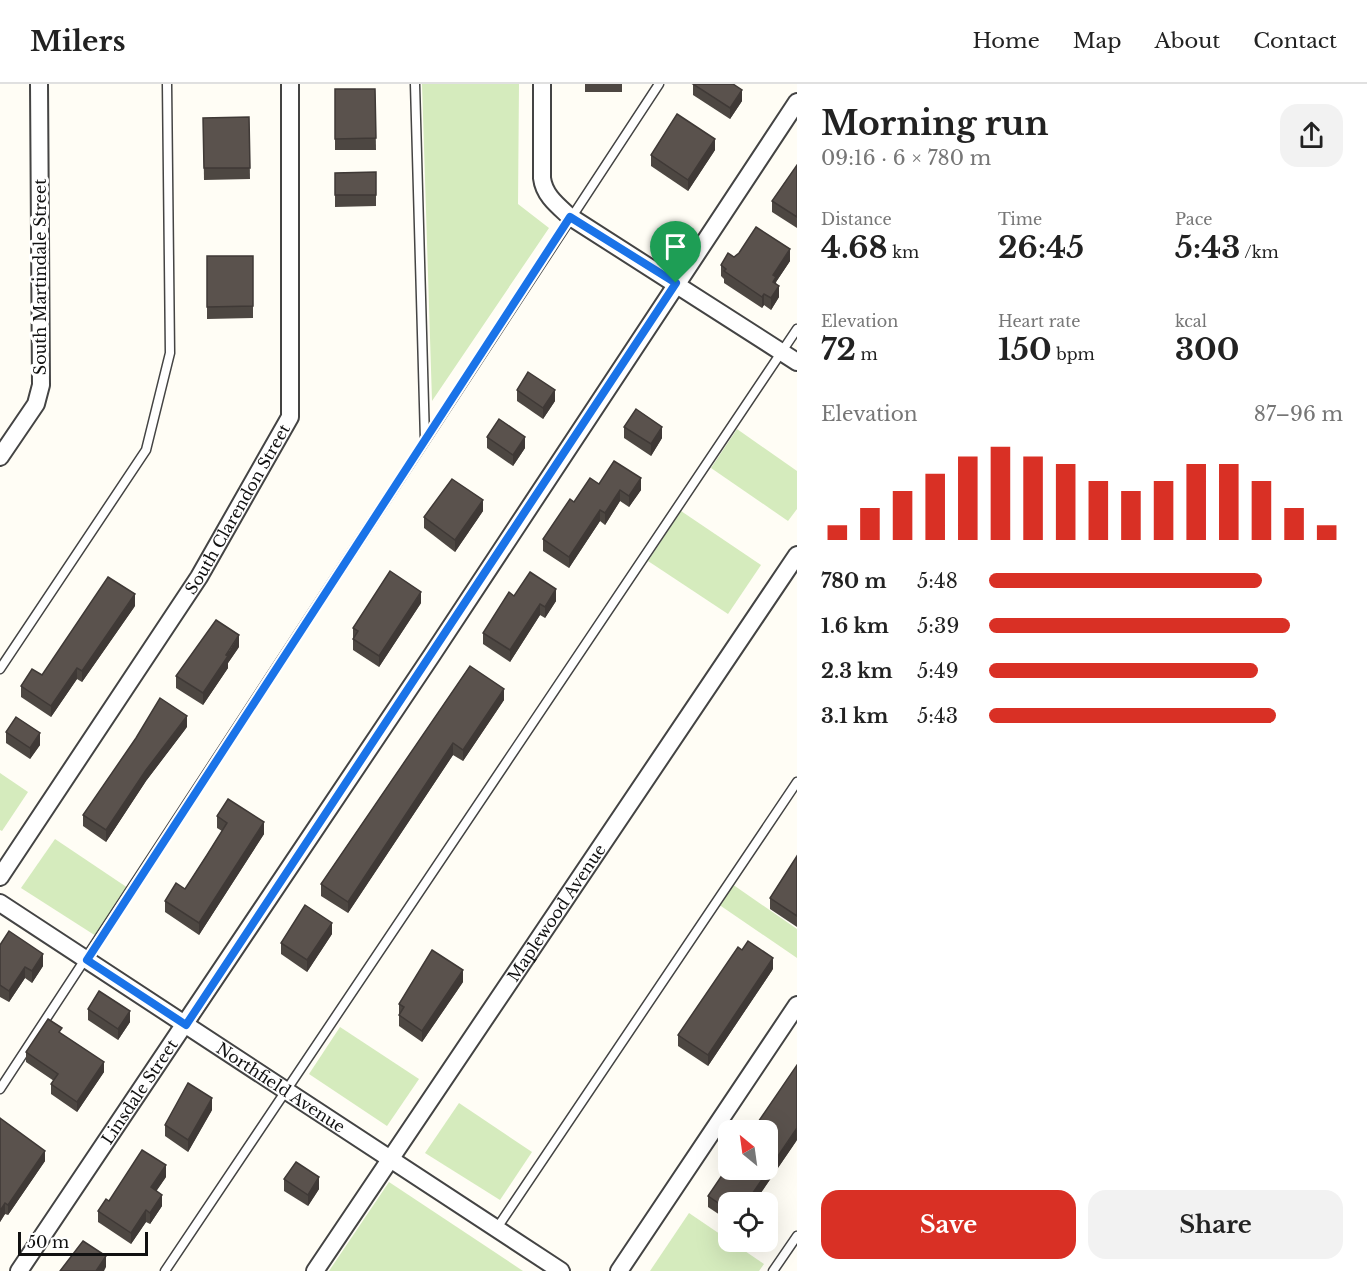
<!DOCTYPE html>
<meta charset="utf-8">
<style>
:root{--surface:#fff;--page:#f2f2f2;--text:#222;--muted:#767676;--line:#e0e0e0;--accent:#d93025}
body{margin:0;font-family:"Libre Baskerville",serif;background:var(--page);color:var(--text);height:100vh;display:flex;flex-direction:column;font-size:22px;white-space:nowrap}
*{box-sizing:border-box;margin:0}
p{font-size:20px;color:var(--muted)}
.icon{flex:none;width:33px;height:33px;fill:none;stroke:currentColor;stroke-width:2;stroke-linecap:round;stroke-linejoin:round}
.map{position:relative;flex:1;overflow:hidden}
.drawer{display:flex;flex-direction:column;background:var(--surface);width:570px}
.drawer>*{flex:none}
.needle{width:39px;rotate:331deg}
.buttons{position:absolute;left:718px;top:1036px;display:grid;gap:12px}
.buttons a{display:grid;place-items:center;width:60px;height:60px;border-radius:12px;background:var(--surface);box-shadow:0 6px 24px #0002;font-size:30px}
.scale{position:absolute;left:18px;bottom:15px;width:130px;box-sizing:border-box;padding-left:6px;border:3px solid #111;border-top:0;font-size:16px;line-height:21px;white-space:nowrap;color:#111;-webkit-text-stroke:4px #fff;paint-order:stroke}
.pin{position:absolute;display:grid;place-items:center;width:51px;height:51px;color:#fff;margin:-62px -26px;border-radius:50% 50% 50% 0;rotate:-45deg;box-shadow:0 0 6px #0007}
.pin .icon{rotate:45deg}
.round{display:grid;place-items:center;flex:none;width:63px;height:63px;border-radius:18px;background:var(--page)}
.headline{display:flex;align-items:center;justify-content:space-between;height:102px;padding:0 24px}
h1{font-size:33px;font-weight:800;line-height:45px}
.figures{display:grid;grid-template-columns:repeat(3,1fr);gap:9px;height:102px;padding:6px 24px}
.figures div{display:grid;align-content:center}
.figures b{font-size:30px;font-weight:800}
.figures small{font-size:16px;font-weight:400}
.figures p{font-size:16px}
.chart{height:168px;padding:12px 24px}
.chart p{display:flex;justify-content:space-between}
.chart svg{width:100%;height:108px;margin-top:6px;stroke:var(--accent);stroke-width:6}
.action{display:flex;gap:12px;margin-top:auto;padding:12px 24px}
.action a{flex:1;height:69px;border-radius:18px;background:var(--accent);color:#fff;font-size:24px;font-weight:800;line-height:69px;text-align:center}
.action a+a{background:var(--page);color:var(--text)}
ul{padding:0 24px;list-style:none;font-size:20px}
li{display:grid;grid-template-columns:96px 72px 1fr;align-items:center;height:45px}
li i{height:15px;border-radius:8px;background:var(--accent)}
header{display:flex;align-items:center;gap:36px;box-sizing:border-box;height:84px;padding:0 30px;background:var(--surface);border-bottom:2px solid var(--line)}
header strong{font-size:28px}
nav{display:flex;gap:33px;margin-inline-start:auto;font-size:21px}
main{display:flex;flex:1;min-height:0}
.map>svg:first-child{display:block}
.green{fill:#d5ebbd}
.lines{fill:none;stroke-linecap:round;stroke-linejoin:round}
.service-casing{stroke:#444;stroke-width:11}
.minor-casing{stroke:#444;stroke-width:20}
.service{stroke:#fff;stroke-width:8}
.minor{stroke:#fff;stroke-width:16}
.wall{fill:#4d4742}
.shaded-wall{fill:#3f3936}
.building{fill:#5a524d;stroke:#3f3936;stroke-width:1.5}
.route-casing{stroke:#fff;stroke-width:12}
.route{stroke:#1a73e8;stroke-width:8}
.labels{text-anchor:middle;stroke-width:6;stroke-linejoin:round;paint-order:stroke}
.street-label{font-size:16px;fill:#111;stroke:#fff}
</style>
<header>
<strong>Milers</strong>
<nav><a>Home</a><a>Map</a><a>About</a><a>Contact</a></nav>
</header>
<main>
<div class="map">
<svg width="797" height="1187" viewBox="0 0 797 1187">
<rect width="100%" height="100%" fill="#fffdf5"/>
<!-- green -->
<g class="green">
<path d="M422,0H519L518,120L549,144L432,317Z"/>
<path d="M737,345L797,387V425L788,437L711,384Z"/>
<path d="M681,427L761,481L728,530L648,477Z"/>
<path d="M0,689L28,708L2,747L0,746Z"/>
<path d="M55,755L128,804L96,852L21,804Z"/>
<path d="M732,800L797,845V874L718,820Z"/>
<path d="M340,943L419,995L387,1042L309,990Z"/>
<path d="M459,1019L532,1068L500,1116L425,1069Z"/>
<path d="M389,1098L523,1187H329Z"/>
<path d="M689,1129L764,1180L759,1187H650Z"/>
</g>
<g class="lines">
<defs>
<g id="service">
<path d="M415,0L425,356"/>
<path d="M0,585L146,366L170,269L167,0"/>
<path d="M0,1005L659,0"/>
<path d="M497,1144L797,698"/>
<path d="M165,1187L797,245"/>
<path d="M773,1187L797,1152"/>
</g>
<g id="minor">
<path d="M542,0V94C544,111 557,121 569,132L797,278"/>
<path d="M0,373L36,320L41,301L39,0"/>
<path id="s1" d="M0,793L199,493L290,333V0"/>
<path id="s2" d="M0,819L561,1187"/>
<path id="s3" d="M19,1187L432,571L797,18"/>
<path id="s4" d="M315,1187L797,471"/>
<path d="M619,1187L797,921"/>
</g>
</defs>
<!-- service casing -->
<use href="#service" class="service-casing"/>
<!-- minor casing -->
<use href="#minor" class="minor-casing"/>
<!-- service -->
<use href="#service" class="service"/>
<!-- minor -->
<use href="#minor" class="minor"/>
</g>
<!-- wall -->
<g class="wall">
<rect x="585" y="0" width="37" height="8"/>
<path d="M693,0L742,17L730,35L693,11Z"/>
<path d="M335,5H375L376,66H335Z"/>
<path d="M249,33L250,95L204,96L203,34Z"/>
<path d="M715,66L688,107L651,82V71Z"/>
<path d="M797,81V144L772,128V117Z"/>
<path d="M376,88V122L335,123V89Z"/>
<path d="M207,172H253V234L207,235Z"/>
<path d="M734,173L790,177L776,198L779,213L771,226L764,221L762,224L724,199V195L721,192V181Z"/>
<path d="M517,306L555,317L543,335L517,317Z"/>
<path d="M624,343L662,354L651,372L624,354Z"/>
<path d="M487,353L525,364L513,382L487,364Z"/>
<path d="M599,400L641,406L629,423L620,417L605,441L600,437L569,484L543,467V455L574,418Z"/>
<path d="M483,427L455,468L424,444V433Z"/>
<path d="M514,512L556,517L545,534L540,531L510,578L483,560V549Z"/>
<path d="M421,519L379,583L353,566V544Z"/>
<path d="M135,522L82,598L77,595L51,633L21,613V602L42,591Z"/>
<path d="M239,563L228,579V584L203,621L176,604V592Z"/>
<path d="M470,582L504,616L463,677L453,671L348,829L321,812V800Z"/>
<path d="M187,643L146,697L106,758L83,742V731Z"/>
<path d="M6,648L40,661L30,675L6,659Z"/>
<path d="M217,732L264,750L199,851L165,828V817L185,805L222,747L217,744Z"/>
<path d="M797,772V843L770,825V814Z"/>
<path d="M332,850L307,888L281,870V859Z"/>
<path d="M0,861L43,882L32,899L25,894L9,918L0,913Z"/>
<path d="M773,885L708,982L678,962V951Z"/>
<path d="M463,898L422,958L399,942V920Z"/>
<path d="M88,925L130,938L118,956L88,936Z"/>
<path d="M62,950L104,988L77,1028L51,1010V1000L54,997L26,978V968Z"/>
<path d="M212,1026L188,1068L165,1052V1041Z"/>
<path d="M0,1034L45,1077L8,1131L5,1130L0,1138Z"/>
<path d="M797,1056L754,1119H729V1137L708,1123V1112Z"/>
<path d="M166,1093L156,1107L162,1122L150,1140L146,1138L131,1160L98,1138V1127L109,1117Z"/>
<path d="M284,1095L319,1105L308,1122L284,1107Z"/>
</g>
<!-- shaded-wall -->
<g class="shaded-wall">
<path d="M742,6V17L730,35V24Z"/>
<path d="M715,55V66L688,107V96Z"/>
<path d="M790,165V177L776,198V205L773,209V191Z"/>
<path d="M779,202V213L771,226V214Z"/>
<path d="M764,210V221L762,224V213Z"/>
<path d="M555,306V317L543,335V324Z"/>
<path d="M662,343V354L651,372V360Z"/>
<path d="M525,353V364L513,382V371Z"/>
<path d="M641,394V406L629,423V412Z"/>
<path d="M620,406V417L605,441V429Z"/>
<path d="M483,416V427L455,468V456Z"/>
<path d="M600,426V437L569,484V473Z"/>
<path d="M556,505V517L545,534V523Z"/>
<path d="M421,508V519L379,583V572Z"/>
<path d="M135,510V522L82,598V587Z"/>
<path d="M540,520V531L510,578V566Z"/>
<path d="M239,551V563L228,579V584L203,621V609Z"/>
<path d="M77,584V595L51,633V622Z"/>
<path d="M504,605V616L463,677V666Z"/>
<path d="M187,632V643L146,697L106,758V746L146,686Z"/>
<path d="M40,649V661L30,675V664Z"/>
<path d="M453,659V671L348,829V818Z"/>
<path d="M264,738V750L199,851V839Z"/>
<path d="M332,839V850L307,888V876Z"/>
<path d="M43,870V882L32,899V887Z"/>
<path d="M773,874V885L708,982V971Z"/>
<path d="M25,883V894L9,918V907Z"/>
<path d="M463,886V898L422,958V947Z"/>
<path d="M130,927V938L118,956V945Z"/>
<path d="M104,978V988L77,1028V1018Z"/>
<path d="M212,1014V1026L188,1068V1056Z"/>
<path d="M797,1044V1056L754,1119H746Z"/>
<path d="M45,1067V1077L8,1131V1121Z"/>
<path d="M166,1081V1093L151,1115V1103Z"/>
<path d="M319,1093V1105L308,1122V1111Z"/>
<path d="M162,1111V1122L150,1140V1129Z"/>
<path d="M5,1119V1130L0,1138V1127Z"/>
<path d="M146,1126V1138L131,1160V1149Z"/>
<path d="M106,1172V1183L104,1187H96Z"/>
</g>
<!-- building -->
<g class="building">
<path d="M693,0H733L742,6L730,24Z"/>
<path d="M335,5H375L376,54L335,55Z"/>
<path d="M677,30L715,55L688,96L651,71Z"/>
<path d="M249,33L250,84H204L203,34Z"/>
<path d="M797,81V133L772,117Z"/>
<path d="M376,88V111H335V89Z"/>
<path d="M756,143L790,165L773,191L776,193L773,198L779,202L771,214L764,210L762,213L724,187L726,185L721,181L728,169L734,173L739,169Z"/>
<path d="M207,172H253V222L207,223Z"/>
<path d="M528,288L555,306L543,324L517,306Z"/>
<path d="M636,325L662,343L651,360L624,343Z"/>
<path d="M499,335L525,353L513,371L487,353Z"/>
<path d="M614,377L641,394L629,412L620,406L605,429L600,426L569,473L543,455L570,415L574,418L590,394L599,400Z"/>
<path d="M452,395L483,416L455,456L424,433Z"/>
<path d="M390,487L421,508L379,572L353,555L358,547L353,544Z"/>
<path d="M530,488L556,505L545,523L540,520L510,566L483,549L509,508L514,512Z"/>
<path d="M108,493L135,510L82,587L77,584L51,622L21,602L32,585L42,591Z"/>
<path d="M216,536L239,551L226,571L228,572L203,609L176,592Z"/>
<path d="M470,582L504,605L463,666L453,659L348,818L321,800Z"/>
<path d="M160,614L187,632L146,686L106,746L83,731L136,654Z"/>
<path d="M16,633L40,649L30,664L6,648Z"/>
<path d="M228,715L264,738L199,839L165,817L176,799L185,805L207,771L227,739L217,732Z"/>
<path d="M797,772V832L770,814Z"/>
<path d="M305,821L332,839L307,876L281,859Z"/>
<path d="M9,847L43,870L32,887L25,883L9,907L0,901V861Z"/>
<path d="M748,857L773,874L708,971L678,951L738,863L742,866Z"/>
<path d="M432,866L463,886L422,947L399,931L404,923L399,920Z"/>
<path d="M99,907L130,927L118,945L88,925Z"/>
<path d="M48,935L62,944L59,948L104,978L77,1018L51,1000L58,990L26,968Z"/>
<path d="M797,981V1044L746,1119H729V1126L708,1112L729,1081V1086H768V1047H752Z"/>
<path d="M188,999L212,1014L188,1056L165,1041Z"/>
<path d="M0,1034L45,1067L8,1121L5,1119L0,1127Z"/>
<path d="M142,1066L166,1081L151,1103L162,1111L150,1129L146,1126L131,1149L98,1127L106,1115L109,1117Z"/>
<path d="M296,1078L319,1093L308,1111L284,1095Z"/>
<path d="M83,1157L106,1172L96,1187H60Z"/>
</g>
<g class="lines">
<defs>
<path id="route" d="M570,133L676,199L186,941L87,876Z"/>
</defs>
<!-- route casing -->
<use href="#route" class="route-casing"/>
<!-- route -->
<use href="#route" class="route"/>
</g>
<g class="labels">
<!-- street labels -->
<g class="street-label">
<text transform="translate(40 193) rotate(-90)" y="6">South Martindale Street</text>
<text dy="6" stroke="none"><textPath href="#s1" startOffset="438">South Clarendon Street</textPath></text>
<text dy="6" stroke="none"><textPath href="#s4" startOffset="432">Maplewood Avenue</textPath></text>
<text dy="6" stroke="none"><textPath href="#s2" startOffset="336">Northfield Avenue</textPath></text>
<text dy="6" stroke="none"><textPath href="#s3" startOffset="216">Linsdale Street</textPath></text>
</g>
</g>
</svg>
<div class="buttons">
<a><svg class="needle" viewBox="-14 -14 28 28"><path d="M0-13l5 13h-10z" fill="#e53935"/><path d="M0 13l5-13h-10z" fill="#767676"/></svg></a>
<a><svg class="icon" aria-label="locate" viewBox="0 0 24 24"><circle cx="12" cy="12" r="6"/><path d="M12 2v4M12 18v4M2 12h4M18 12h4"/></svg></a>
</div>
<div class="scale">50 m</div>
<div class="pin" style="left:676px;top:199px;background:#1e9e55"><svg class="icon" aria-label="arrive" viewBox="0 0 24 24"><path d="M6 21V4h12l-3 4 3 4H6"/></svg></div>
</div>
<section class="drawer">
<div class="headline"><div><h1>Morning run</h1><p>09:16 · 6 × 780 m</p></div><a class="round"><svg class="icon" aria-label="share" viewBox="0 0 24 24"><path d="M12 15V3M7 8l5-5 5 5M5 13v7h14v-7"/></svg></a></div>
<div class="figures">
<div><p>Distance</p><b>4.68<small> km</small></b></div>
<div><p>Time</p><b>26:45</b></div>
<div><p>Pace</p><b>5:43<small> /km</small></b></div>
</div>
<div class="figures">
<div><p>Elevation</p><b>72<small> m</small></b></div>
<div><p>Heart rate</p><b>150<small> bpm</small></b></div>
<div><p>kcal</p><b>300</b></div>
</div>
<div class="chart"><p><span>Elevation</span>87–96 m</p>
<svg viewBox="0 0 160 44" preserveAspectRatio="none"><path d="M5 44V38M15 44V31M25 44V24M35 44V17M45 44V10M55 44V6M65 44V10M75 44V13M85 44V20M95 44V24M105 44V20M115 44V13M125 44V13M135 44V20M145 44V31M155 44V38"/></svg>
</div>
<ul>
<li><b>780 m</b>5:48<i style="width:77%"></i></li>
<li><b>1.6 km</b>5:39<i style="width:85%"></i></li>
<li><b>2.3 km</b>5:49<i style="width:76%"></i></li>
<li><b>3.1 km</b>5:43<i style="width:81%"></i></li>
</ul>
<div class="action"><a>Save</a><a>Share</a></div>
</section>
</main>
